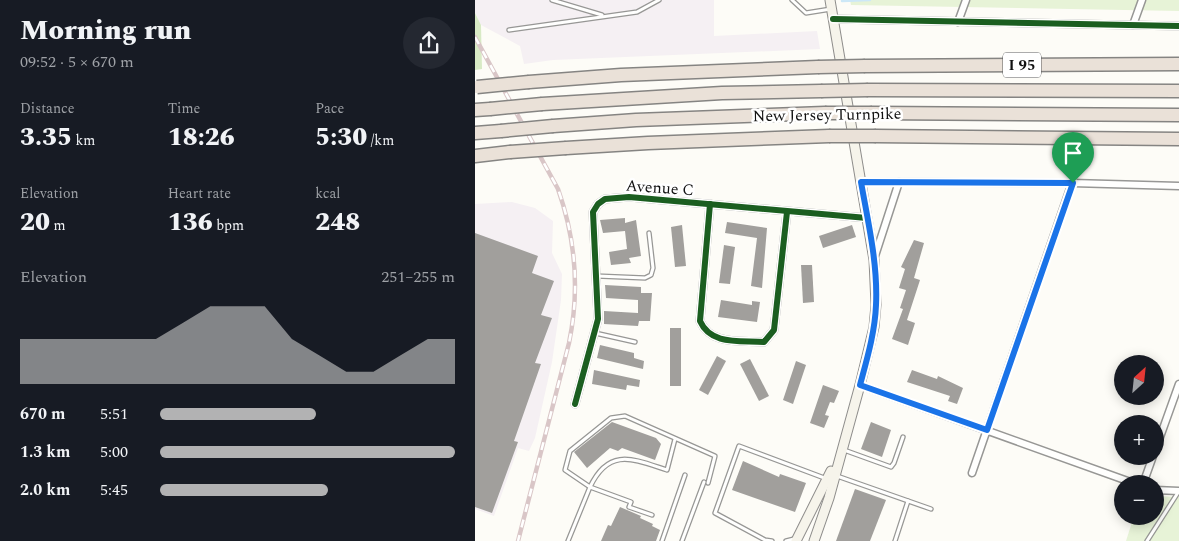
<!DOCTYPE html>
<meta charset="utf-8">
<style>
:root{--surface:#171b24;--page:#242831;--text:#f1f3f6;--muted:#9ea1a6;--accent:#b2b2b3}
body{margin:0;font-family:Spectral,serif;background:var(--page);color:var(--text);height:100vh;display:flex;flex-direction:column;font-size:19px;white-space:nowrap}
*{box-sizing:border-box;margin:0}
p{font-size:16px;color:var(--muted)}
.icon{flex:none;width:28px;height:28px;fill:none;stroke:currentColor;stroke-width:2;stroke-linecap:round;stroke-linejoin:round}
.map{position:relative;flex:1;overflow:hidden}
.sheet{display:flex;flex-direction:column;background:var(--surface);width:475px}
.sheet>*{flex:none}
.needle{width:32px;rotate:27deg}
.buttons{position:absolute;left:639px;top:355px;display:grid;gap:10px}
.buttons a{display:grid;place-items:center;width:50px;height:50px;border-radius:50%;background:var(--surface);box-shadow:0 2px 12px #0003;font-size:25px}
.pin{position:absolute;display:grid;place-items:center;width:42px;height:42px;color:#fff;margin:-51px -21px;border-radius:50% 50% 50% 0;rotate:-45deg;box-shadow:0 0 5px #0007}
.pin .icon{rotate:45deg}
.round{display:grid;place-items:center;flex:none;width:52px;height:52px;border-radius:26px;background:var(--page)}
.headline{display:flex;align-items:center;justify-content:space-between;height:85px;padding:0 20px}
h1{font-size:28px;font-weight:800;line-height:38px}
.stats{display:grid;grid-template-columns:repeat(3,1fr);gap:8px;height:85px;padding:5px 20px}
.stats div{display:grid;align-content:center}
.stats b{font-size:25px;font-weight:800}
.stats small{font-size:14px;font-weight:400}
.stats p{font-size:14px}
.chart{height:140px;padding:10px 20px}
.chart p{display:flex;justify-content:space-between}
.chart svg{width:100%;height:90px;margin-top:5px;fill:var(--accent);opacity:.7}
ul{padding:0 20px;list-style:none;font-size:16px}
li{display:grid;grid-template-columns:80px 60px 1fr;align-items:center;height:38px}
li i{height:12px;border-radius:6px;background:var(--accent)}
main{display:flex;flex:1;min-height:0}
.map>svg:first-child{display:block}
.industrial{fill:#f5f0f3}
.green{fill:#e7f3d7}
.forest{fill:#d8eac5}
.lines{fill:none;stroke-linecap:round;stroke-linejoin:round}
.stream{stroke:#cde8f7;stroke-width:2.5}
.building{fill:#a19f9c}
.lane-casing{stroke:#979795;stroke-width:5.5}
.street-casing{stroke:#979795;stroke-width:9}
.secondary-casing{stroke:#8e8d8b;stroke-width:11}
.highway-casing{stroke:#858482;stroke-width:15}
.lane{stroke:#fffffe;stroke-width:3}
.street{stroke:#fffffe;stroke-width:6}
.secondary{stroke:#f6f4eb;stroke-width:9}
.highway{stroke:#eae1d8;stroke-width:12}
.rail-casing{stroke:#d9c6c7;stroke-width:4.5}
.rail{stroke:#fff;stroke-width:2.5;stroke-dasharray:8;stroke-linecap:butt}
.highway-bridge-casing{stroke:#858482;stroke-width:15;stroke-linecap:butt}
.highway-bridge{stroke:#eae1d8;stroke-width:12}
.cycleway-casing{stroke:#fff;stroke-width:9}
.cycleway{stroke:#1b5e20;stroke-width:6}
.route-casing{stroke:#fff;stroke-width:10}
.route{stroke:#1a73e8;stroke-width:6}
.labels{text-anchor:middle;stroke-width:5;stroke-linejoin:round;paint-order:stroke}
.shield{fill:#fff;stroke:#585858;stroke-width:1}
.shield-label{font-size:15px;font-weight:bold;fill:#111}
.street-label{font-size:16px;fill:#111;stroke:#fff}
</style>
<main>
<section class="sheet">
<div class="headline"><div><h1>Morning run</h1><p>09:52 · 5 × 670 m</p></div><a class="round"><svg class="icon" aria-label="share" viewBox="0 0 24 24"><path d="M12 15V3M7 8l5-5 5 5M5 13v7h14v-7"/></svg></a></div>
<div class="stats">
<div><p>Distance</p><b>3.35<small> km</small></b></div>
<div><p>Time</p><b>18:26</b></div>
<div><p>Pace</p><b>5:30<small> /km</small></b></div>
</div>
<div class="stats">
<div><p>Elevation</p><b>20<small> m</small></b></div>
<div><p>Heart rate</p><b>136<small> bpm</small></b></div>
<div><p>kcal</p><b>248</b></div>
</div>
<div class="chart"><p><span>Elevation</span>251–255 m</p>
<svg viewBox="0 0 160 44" preserveAspectRatio="none"><path d="M0 44V22L10 22L20 22L30 22L40 22L50 22L60 14L70 6L80 6L90 6L100 22L110 30L120 38L130 38L140 30L150 22L160 22V44z"/></svg>
</div>
<ul>
<li><b>670 m</b>5:51<i style="width:53%"></i></li>
<li><b>1.3 km</b>5:00<i style="width:100%"></i></li>
<li><b>2.0 km</b>5:45<i style="width:57%"></i></li>
</ul>
</section>
<div class="map">
<svg width="704" height="541" viewBox="0 0 704 541">
<rect width="100%" height="100%" fill="#fdfcf7"/>
<!-- industrial -->
<g class="industrial">
<path d="M0,0H239V36L342,31L345,49L78,60L49,64L45,46L6,25L0,13Z"/>
<path d="M37,202L60,208L78,221L77,253L87,274L86,300L77,362L60,438L54,451L43,448L19,516L0,509V204Z"/>
</g>
<!-- green -->
<g class="green">
<path d="M375,0H704V11L376,5Z"/>
<path d="M680,496L704,497V541H651L659,516H680Z"/>
</g>
<!-- forest -->
<path class="forest" d="M0,13L6,25L7,69L0,70Z"/>
<g class="lines">
<!-- stream -->
<path class="stream" d="M367,1L395,0"/>
</g>
<!-- building -->
<g class="building">
<path d="M150,218V223L161,220L166,256L154,258L156,263L136,265L134,252L152,249L150,231L128,233L125,220Z"/>
<path d="M252,222L292,228L287,288L276,286L282,238L250,233Z"/>
<path d="M207,225L211,266L200,267L196,227Z"/>
<path d="M377,225L381,237L348,248L344,236Z"/>
<path d="M0,233L63,256L57,273L79,281L66,315L77,318L60,363L66,364L39,441L43,442L17,513L0,507Z"/>
<path d="M439,240L449,243L439,278L445,280L432,320L440,323L433,345L417,339L428,309L425,308L431,290L424,288L430,269L426,267Z"/>
<path d="M249,245L260,247L255,284L244,283Z"/>
<path d="M326,265H337L339,302L328,303Z"/>
<path d="M130,285L166,287V293H177L175,321H164L163,326L129,324V311L163,313V300L131,298Z"/>
<path d="M246,300L277,305V301L285,302L282,322L243,317Z"/>
<rect x="195" y="328" width="11" height="58"/>
<path d="M125,345L159,353V358L169,361L168,369L122,358Z"/>
<path d="M242,356L251,361L233,395L224,390Z"/>
<path d="M275,359L294,396L284,401L265,364Z"/>
<path d="M321,361L331,365L318,404L308,400Z"/>
<path d="M119,370L165,380L164,387L152,385L151,390L117,384Z"/>
<path d="M437,370L462,379L463,376L488,388L482,404L473,401L475,396L432,382Z"/>
<path d="M348,385L364,391L359,403L355,402L350,415L354,416L349,428L335,423Z"/>
<path d="M137,422L181,438L186,444L180,460L147,448L143,451L135,448L112,468L99,452Z"/>
<path d="M396,422L416,430L407,457L386,449Z"/>
<path d="M268,461L304,477L305,474L331,483L320,512L257,490Z"/>
<path d="M380,489L411,500L395,541H361Z"/>
<path d="M145,507L166,516L165,518L178,524L177,526L185,530L181,541H126L133,525L136,526Z"/>
</g>
<g class="lines">
<defs>
<g id="lane">
<path d="M77,0L127,15"/>
<path d="M317,0L331,13L356,9"/>
<path d="M34,30L162,12L184,0"/>
<path d="M122,276L170,278L176,275L178,268L174,233"/>
<path d="M120,333L160,342"/>
<path d="M200,439L192,470C158,459 134,447 115,487L90,470L95,451L136,418L150,416L240,456L233,483"/>
<path d="M369,450L416,467L419,463L428,437"/>
<path d="M362,476L456,509"/>
<path d="M93,541L115,487L156,502L154,507L177,515"/>
<path d="M187,541L210,475"/>
<path d="M207,541L229,482"/>
<path d="M297,541L290,540L240,513L264,446L352,479"/>
<path d="M311,541L319,539"/>
<path d="M420,541L433,501"/>
<path d="M672,541L704,491"/>
</g>
<g id="street">
<path d="M358,19L704,26"/>
<path d="M483,22L491,0"/>
<path d="M658,25L667,0"/>
<path d="M386,182L597,183L704,186"/>
<path d="M235,204L225,321C236,346 266,340 289,342L299,330L312,212"/>
<path d="M399,259L424,182"/>
<path d="M385,385L661,484"/>
<path d="M100,404L123,319L118,212L123,204L130,199L154,197L392,218"/>
<path d="M680,451L704,384"/>
<path d="M497,473L597,183"/>
<path d="M668,484L678,456"/>
<path d="M680,490L704,491"/>
</g>
<g id="secondary">
<path d="M321,541L356,471"/>
<path d="M339,541L354,498L385,385L399,327L401,305L399,260L355,0"/>
</g>
<g id="highway">
<path d="M390,66L704,64"/>
<path d="M54,82L146,75L343,67"/>
<path d="M393,90L704,91"/>
<path d="M67,104L247,93L346,91"/>
<path d="M0,110L15,109"/>
<path d="M397,113L704,115"/>
<path d="M78,126L161,120L350,113"/>
<path d="M0,133L26,131"/>
<path d="M401,136L704,139"/>
<path d="M91,148L173,143L354,136"/>
<path d="M0,156L35,152"/>
</g>
</defs>
<!-- lane casing -->
<use href="#lane" class="lane-casing"/>
<!-- street casing -->
<use href="#street" class="street-casing"/>
<!-- secondary casing -->
<use href="#secondary" class="secondary-casing"/>
<!-- highway casing -->
<use href="#highway" class="highway-casing"/>
<!-- lane -->
<use href="#lane" class="lane"/>
<!-- street -->
<use href="#street" class="street"/>
<!-- secondary -->
<use href="#secondary" class="secondary"/>
<!-- highway -->
<use href="#highway" class="highway"/>
<defs>
<path id="rail" d="M0,37L83,189C101,240 105,290 94,343L43,541"/>
</defs>
<!-- rail casing -->
<use href="#rail" class="rail-casing"/>
<!-- rail -->
<use href="#rail" class="rail"/>
<defs>
<g id="highway-bridge">
<path d="M343,67L390,66"/>
<path d="M2,87L54,82"/>
<path d="M346,91L393,90"/>
<path d="M15,109L67,104"/>
<path d="M350,113H397"/>
<path d="M26,131L78,126"/>
<path d="M354,136H401"/>
<path d="M35,152L91,148"/>
</g>
</defs>
<!-- highway-bridge casing -->
<use href="#highway-bridge" class="highway-bridge-casing"/>
<!-- highway-bridge -->
<use href="#highway-bridge" class="highway-bridge"/>
<defs>
<g id="cycleway">
<path d="M358,19L704,26"/>
<path d="M235,204L225,321C236,346 266,340 289,342L299,330L312,212"/>
<path d="M100,404L123,319L118,212L123,204L130,199L154,197L392,218"/>
</g>
</defs>
<!-- cycleway casing -->
<use href="#cycleway" class="cycleway-casing"/>
<!-- cycleway -->
<use href="#cycleway" class="cycleway"/>
</g>
<g class="lines">
<defs>
<path id="route" d="M386,182L598,183L512,430L385,385C392,359 400,332 401,305C403,264 393,222 386,182Z"/>
</defs>
<!-- route casing -->
<use href="#route" class="route-casing"/>
<!-- route -->
<use href="#route" class="route"/>
</g>
<g class="labels">
<!-- shield labels -->
<rect class="shield" x="528" y="52.5" width="38" height="25" rx="4"/>
<g class="shield-label">
<text x="547" y="70">I 95</text>
</g>
<!-- street labels -->
<g class="street-label">
<text transform="translate(352 114) rotate(-1)" y="6">New Jersey Turnpike</text>
<text transform="translate(185 187) rotate(4)" y="6">Avenue C</text>
</g>
</g>
</svg>
<div class="buttons">
<a><svg class="needle" viewBox="-14 -14 28 28"><path d="M0-13l5 13h-10z" fill="#e53935"/><path d="M0 13l5-13h-10z" fill="#9ea1a6"/></svg></a>
<a>+</a>
<a>−</a>
</div>
<div class="pin" style="left:598px;top:183px;background:#1e9e55"><svg class="icon" aria-label="arrive" viewBox="0 0 24 24"><path d="M6 21V4h12l-3 4 3 4H6"/></svg></div>
</div>
</main>
